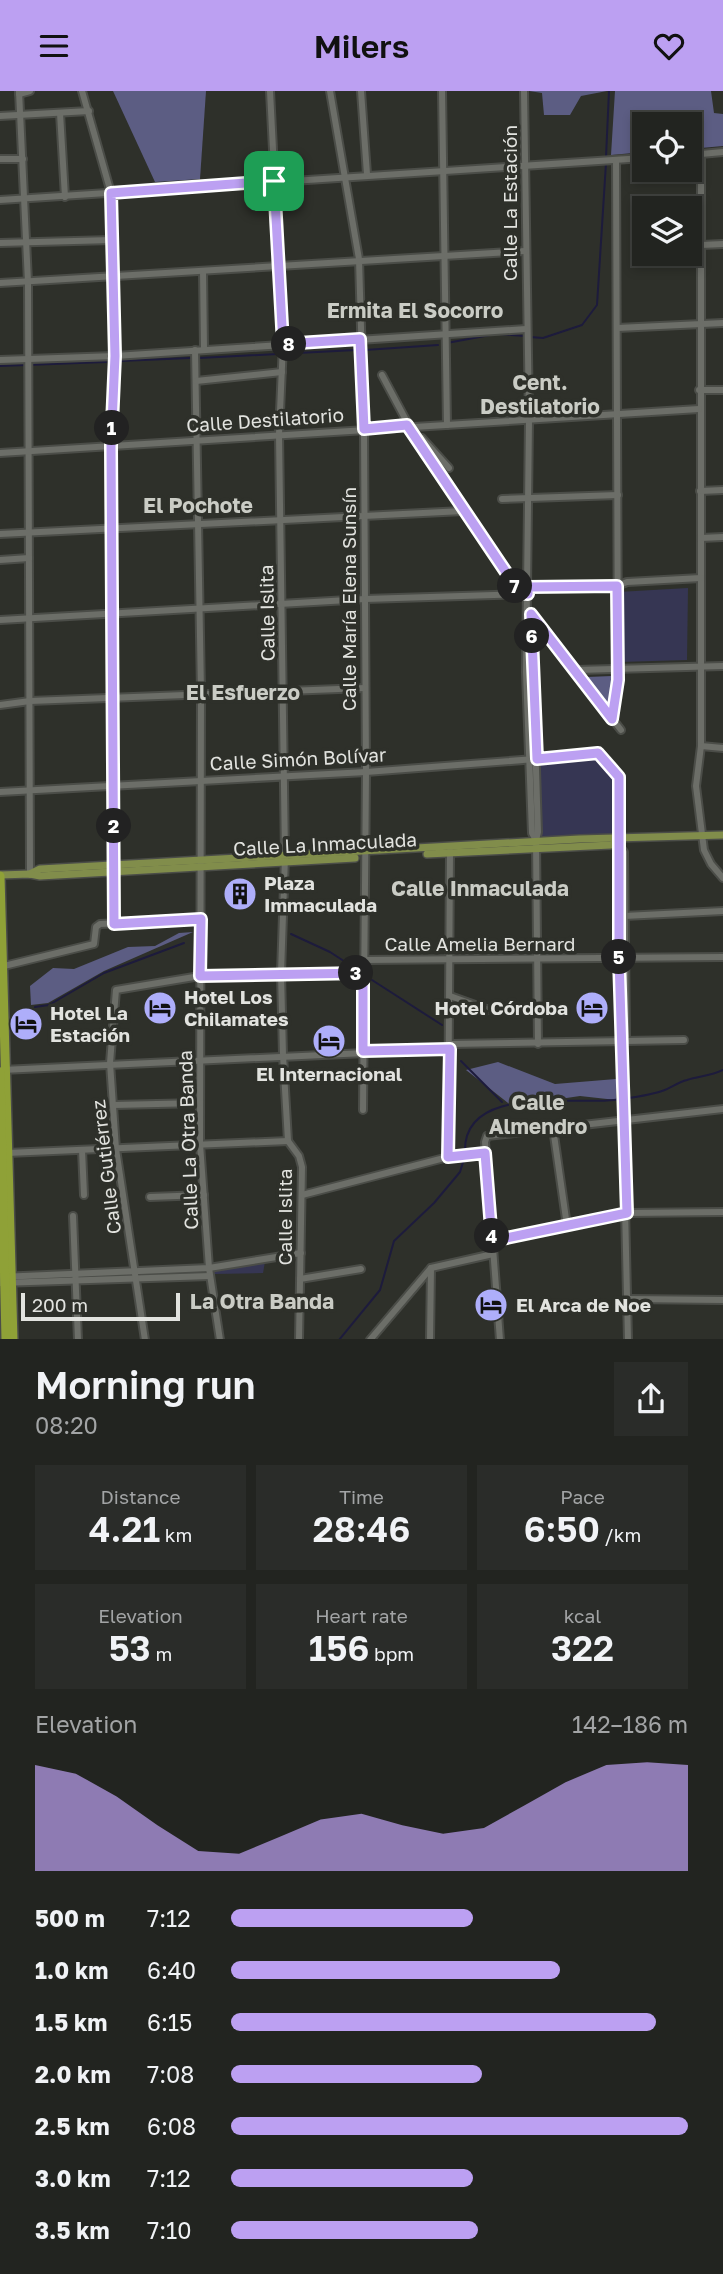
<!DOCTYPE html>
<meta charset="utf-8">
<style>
:root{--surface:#222420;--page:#2a2c29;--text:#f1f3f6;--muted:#a2a4a5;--line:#3f413e;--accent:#bca0f2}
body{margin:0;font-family:"Golos Text",sans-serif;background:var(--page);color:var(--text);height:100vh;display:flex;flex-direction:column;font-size:26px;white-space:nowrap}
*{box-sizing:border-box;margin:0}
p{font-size:23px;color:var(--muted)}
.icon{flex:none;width:38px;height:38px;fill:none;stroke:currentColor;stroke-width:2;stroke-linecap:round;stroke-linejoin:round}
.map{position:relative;height:1248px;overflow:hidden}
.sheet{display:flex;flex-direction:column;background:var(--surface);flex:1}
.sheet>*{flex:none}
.tools{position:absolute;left:632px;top:21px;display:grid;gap:14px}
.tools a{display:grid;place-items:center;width:70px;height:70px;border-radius:0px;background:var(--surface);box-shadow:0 4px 10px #0003,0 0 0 2px var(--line);font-size:35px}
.scale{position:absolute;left:21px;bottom:18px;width:159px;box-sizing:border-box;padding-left:7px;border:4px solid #e2e3df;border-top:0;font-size:19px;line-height:24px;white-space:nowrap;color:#e2e3df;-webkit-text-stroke:5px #2e302a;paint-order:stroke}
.pin{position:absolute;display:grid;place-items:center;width:60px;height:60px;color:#fff;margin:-30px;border-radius:14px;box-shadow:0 4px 10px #0006}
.km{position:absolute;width:35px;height:35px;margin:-18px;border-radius:50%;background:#222;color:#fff;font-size:19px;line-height:35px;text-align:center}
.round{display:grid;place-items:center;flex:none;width:74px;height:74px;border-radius:0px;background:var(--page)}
.head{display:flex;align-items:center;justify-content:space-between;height:119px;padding:0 35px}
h1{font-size:38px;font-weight:600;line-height:52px}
.metrics{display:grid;grid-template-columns:repeat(3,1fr);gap:10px;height:119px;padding:7px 35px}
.metrics div{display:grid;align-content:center;border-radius:0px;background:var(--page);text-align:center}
.metrics b{font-size:35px;font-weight:600}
.metrics small{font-size:19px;font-weight:400}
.metrics p{font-size:19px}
.chart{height:196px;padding:14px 35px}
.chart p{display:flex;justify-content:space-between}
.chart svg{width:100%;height:126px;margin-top:7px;fill:var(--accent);opacity:.7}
ul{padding:0 35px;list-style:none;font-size:23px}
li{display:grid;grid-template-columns:112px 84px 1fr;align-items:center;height:52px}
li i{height:18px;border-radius:9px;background:var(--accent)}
header{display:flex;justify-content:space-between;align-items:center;height:91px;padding:0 35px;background:var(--accent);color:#111;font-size:32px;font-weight:600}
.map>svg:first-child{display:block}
.green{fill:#363653}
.forest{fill:#5c5d83}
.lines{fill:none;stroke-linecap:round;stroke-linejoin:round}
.stream{stroke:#1d1b3c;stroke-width:2}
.minor-casing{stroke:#4b4d48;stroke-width:10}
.major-casing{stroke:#4b4d48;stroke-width:10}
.highway-casing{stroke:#4b4d48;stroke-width:12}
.minor{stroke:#6c6e68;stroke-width:6}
.major{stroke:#818d4b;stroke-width:7}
.highway{stroke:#8fa137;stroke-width:9}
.route-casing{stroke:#fff;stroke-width:14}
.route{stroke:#bca0f2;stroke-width:9}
.labels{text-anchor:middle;stroke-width:7;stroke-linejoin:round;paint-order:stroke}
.street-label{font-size:19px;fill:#e2e3df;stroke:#2e302a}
.poi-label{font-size:19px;font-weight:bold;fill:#e2e3df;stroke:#2e302a;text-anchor:start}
.neighbourhood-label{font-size:21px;font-weight:bold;fill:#caccc5;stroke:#2e302a}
</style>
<header><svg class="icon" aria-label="menu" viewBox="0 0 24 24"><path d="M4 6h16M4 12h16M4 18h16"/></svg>Milers<svg class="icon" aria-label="heart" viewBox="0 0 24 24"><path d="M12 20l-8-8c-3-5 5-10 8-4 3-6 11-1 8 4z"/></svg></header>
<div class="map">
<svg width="723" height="1249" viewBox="0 0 723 1249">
<rect width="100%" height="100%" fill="#2e302a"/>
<!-- green -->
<g class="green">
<path d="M688,497L687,569L619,571L618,501Z"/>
<path d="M596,665L614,688V743L540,748L537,671Z"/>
<path d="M265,1171L263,1182L214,1183V1179Z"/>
</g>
<!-- forest -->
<g class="forest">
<path d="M113,0H206L200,88L155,91Z"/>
<path d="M529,0H607L581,5L570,24H544L542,2Z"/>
<path d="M615,0H711L714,22L723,23V55L690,58V33H644V61L611,64Z"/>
<path d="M612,585L611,616L587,586Z"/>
<path d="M193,841L104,880L48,912L31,914L30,895L53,877L74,878L128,856L155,855L179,842Z"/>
<path d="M498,971L555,993L616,988V1009L580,1005L512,1015L466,979Z"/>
</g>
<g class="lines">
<!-- stream -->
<g class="stream">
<path d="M606,66L609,0"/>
<path d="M499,243L525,245"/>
<path d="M530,246L543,247L582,234L597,214L606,72"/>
<path d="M447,252L490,244"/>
<path d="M365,259L438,254"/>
<path d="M199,267L356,259"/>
<path d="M120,270L190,267"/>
<path d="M0,275L106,271"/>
<path d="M291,843L330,861L356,878"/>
<path d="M372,889L442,934"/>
<path d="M35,916L49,914L104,882L184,852"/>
<path d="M461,970L502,1011"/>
<path d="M465,1062C462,993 571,1014 614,1009C630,1007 647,1005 662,1000C671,997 678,991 687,989C700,985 711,985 723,979"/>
<path d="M339,1249L380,1199L394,1150L434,1112L460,1081L464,1068"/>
</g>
<defs>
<g id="minor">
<path d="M19,0L28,191L30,783"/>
<path d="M82,0L111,102L115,265L112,355L114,833"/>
<path d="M270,0L283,253L279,343L285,766L281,882L283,964L288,1050L299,1065L302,1076L299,1249"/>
<path d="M330,0L359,168L364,338L366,681L363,1019"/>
<path d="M361,0L367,83"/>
<path d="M442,0L447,334"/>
<path d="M524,0L529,329L526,581L532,742L536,749"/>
<path d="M19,3L30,0"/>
<path d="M60,22L65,106"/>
<path d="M0,25L89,20"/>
<path d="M701,63V655L696,695L704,759L711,773L723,787"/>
<path d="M690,64L723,61"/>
<path d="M0,68H23"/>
<path d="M0,109L644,67"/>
<path d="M0,152L112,149"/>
<path d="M701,154L723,153"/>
<path d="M203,180L204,258"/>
<path d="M0,192L525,160"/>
<path d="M617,237L723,232"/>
<path d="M195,259L201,602L200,1053L209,1177L220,1249"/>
<path d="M0,269L115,265L526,238"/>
<path d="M382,284L424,363L520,502"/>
<path d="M196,290L282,281"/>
<path d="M699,299H723"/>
<path d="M422,347L449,377"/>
<path d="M0,362L699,318"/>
<path d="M700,400L723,399"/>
<path d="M502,408L618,404"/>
<path d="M0,443L463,420"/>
<path d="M701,447L723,446"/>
<path d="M0,469L29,467"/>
<path d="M528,496L617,495L627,491L701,487"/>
<path d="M527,517L531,523L538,741L536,749L538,953"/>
<path d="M531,523L621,639"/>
<path d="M0,529L365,508L528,503"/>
<path d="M577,579L723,575"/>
<path d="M0,614L30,610L365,597"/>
<path d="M612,628L618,589L616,69"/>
<path d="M701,655L723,657"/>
<path d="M0,701L366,681L601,663L619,686L620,756L617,762L628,1249"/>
<path d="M620,756L624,761L626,945L623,949"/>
<path d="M624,825L723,820"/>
<path d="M363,869L723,866"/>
<path d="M4,875L94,853L96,836L100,833L201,828"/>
<path d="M450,905L489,919"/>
<path d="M450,953L684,949"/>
<path d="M2,979L450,958"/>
<path d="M114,1014L200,1012"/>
<path d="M553,1037L567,1135"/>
<path d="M82,1059L84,1104"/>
<path d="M7,1062L288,1050"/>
<path d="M448,1066L450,760"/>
<path d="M302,1104L448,1066L485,1062"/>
<path d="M150,1106L204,1104"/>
<path d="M73,1125L78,1249"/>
<path d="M492,1150L627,1122L723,1121"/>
<path d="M0,1186L209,1177L301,1162"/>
<path d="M300,1188L361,1178"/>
<path d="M0,1192L210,1185"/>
<path d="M628,1208L723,1209"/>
<path d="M145,1249L116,1058L110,972L116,899L200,885L363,882"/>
<path d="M370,1249L431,1177L493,1163"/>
<path d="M430,1249L431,1177"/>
<path d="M500,1249L485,1051L487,1045L723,1018"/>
</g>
<g id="major">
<path d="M427,763L611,754L620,749"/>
<path d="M30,783L40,778L579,748L723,744"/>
<path d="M0,784L30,783L40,785L355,767"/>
</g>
<g id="highway">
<path d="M0,785L13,1249"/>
<path d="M0,981L6,1249"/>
</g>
</defs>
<!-- minor casing -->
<use href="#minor" class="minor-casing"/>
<!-- major casing -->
<use href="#major" class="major-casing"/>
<!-- highway casing -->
<use href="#highway" class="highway-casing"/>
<!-- minor -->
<use href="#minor" class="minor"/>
<!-- major -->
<use href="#major" class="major"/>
<!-- highway -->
<use href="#highway" class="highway"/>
</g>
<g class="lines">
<defs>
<path id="route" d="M274,90L283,253L360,248L364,338L407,334L520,502L528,503V496L617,495L618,589L612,628L531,523L537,668L598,662L619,686V867L627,1122L492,1150L485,1062L448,1066L450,958L363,960V882L200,885L201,828L114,833L111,355L115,265L111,102Z"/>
</defs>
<!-- route casing -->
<use href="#route" class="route-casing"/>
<!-- route -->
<use href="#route" class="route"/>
</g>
<!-- icons -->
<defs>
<symbol id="building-disc" viewBox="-11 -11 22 22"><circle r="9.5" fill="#aeaefa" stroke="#2e302a"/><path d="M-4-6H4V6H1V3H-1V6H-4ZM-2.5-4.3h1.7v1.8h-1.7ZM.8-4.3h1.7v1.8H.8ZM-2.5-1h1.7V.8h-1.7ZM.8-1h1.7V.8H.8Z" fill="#111"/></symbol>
<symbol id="hotel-disc" viewBox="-11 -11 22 22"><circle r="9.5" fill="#aeaefa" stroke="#2e302a"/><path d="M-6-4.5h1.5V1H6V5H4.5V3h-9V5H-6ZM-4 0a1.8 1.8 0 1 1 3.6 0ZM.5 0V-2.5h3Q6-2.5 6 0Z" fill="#111"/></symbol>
</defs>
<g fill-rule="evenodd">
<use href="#building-disc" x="221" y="784" width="38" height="38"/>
<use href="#hotel-disc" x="141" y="898" width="38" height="38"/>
<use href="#hotel-disc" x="573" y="898" width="38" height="38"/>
<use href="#hotel-disc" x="7" y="914" width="38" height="38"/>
<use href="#hotel-disc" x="310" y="931" width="38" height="38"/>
<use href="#hotel-disc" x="472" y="1195" width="38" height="38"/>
</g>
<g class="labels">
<!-- street labels -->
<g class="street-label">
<text transform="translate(510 112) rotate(-90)" y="7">Calle La Estación</text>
<text transform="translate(265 329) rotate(-4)" y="7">Calle Destilatorio</text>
<text transform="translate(349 508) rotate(-90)" y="7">Calle María Elena Sunsín</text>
<text transform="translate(267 522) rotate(-91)" y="7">Calle Islita</text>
<text transform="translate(298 668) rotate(-3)" y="7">Calle Simón Bolívar</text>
<text transform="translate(325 753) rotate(-3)" y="7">Calle La Inmaculada</text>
<text x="480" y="860">Calle Amelia Bernard</text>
<text transform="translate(188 1049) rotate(-92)" y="7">Calle La Otra Banda</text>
<text transform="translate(106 1076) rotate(-97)" y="7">Calle Gutiérrez</text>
<text transform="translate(285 1126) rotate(-90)" y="7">Calle Islita</text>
</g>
<!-- poi labels -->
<g class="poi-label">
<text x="264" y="799">Plaza<tspan x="264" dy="22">Immaculada</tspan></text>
<text x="184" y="913">Hotel Los<tspan x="184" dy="22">Chilamates</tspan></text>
<text x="568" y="924" text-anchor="end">Hotel Córdoba</text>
<text x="50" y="929">Hotel La<tspan x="50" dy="22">Estación</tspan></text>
<text x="329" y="990" text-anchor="middle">El Internacional</text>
<text x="516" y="1221">El Arca de Noe</text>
</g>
<!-- neighbourhood labels -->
<g class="neighbourhood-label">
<text x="415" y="227">Ermita El Socorro</text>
<text x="540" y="299">Cent.<tspan x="540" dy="24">Destilatorio</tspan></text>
<text x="198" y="422">El Pochote</text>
<text x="243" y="609">El Esfuerzo</text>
<text x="480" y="805">Calle Inmaculada</text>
<text x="538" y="1019">Calle<tspan x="538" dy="24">Almendro</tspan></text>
<text x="262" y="1218">La Otra Banda</text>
</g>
</g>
</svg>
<div class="tools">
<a><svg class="icon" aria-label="locate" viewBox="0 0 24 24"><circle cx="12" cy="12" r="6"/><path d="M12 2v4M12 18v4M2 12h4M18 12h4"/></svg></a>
<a><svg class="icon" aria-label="layers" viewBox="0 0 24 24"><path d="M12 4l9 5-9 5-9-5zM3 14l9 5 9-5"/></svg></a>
</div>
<div class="scale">200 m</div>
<div class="pin" style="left:274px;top:90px;background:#1e9e55"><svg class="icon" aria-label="arrive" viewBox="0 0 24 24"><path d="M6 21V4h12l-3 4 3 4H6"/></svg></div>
<b class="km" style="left:112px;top:337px">1</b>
<b class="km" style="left:114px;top:735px">2</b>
<b class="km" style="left:356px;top:882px">3</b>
<b class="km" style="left:492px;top:1145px">4</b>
<b class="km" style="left:619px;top:866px">5</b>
<b class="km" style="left:532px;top:545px">6</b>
<b class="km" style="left:515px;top:495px">7</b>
<b class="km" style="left:289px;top:253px">8</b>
</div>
<section class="sheet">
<div class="head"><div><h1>Morning run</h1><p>08:20</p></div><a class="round"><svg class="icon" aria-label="share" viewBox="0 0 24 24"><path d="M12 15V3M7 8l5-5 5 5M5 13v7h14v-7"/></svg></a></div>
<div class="metrics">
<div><p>Distance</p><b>4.21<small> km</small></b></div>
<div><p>Time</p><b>28:46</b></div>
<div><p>Pace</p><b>6:50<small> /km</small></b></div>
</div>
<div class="metrics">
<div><p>Elevation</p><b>53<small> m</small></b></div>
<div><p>Heart rate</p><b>156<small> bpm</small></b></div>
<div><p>kcal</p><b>322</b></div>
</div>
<div class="chart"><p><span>Elevation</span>142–186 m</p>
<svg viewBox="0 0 160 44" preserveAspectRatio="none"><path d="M0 44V7L10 10L20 18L30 28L40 37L50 38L60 32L70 26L80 24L90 28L100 31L110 29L120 21L130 13L140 7L150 6L160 7V44z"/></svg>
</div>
<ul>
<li><b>500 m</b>7:12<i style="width:53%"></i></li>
<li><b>1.0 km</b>6:40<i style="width:72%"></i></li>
<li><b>1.5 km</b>6:15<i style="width:93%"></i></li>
<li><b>2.0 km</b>7:08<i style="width:55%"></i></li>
<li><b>2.5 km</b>6:08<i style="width:100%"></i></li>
<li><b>3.0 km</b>7:12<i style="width:53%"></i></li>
<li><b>3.5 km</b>7:10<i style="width:54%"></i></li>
</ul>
</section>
